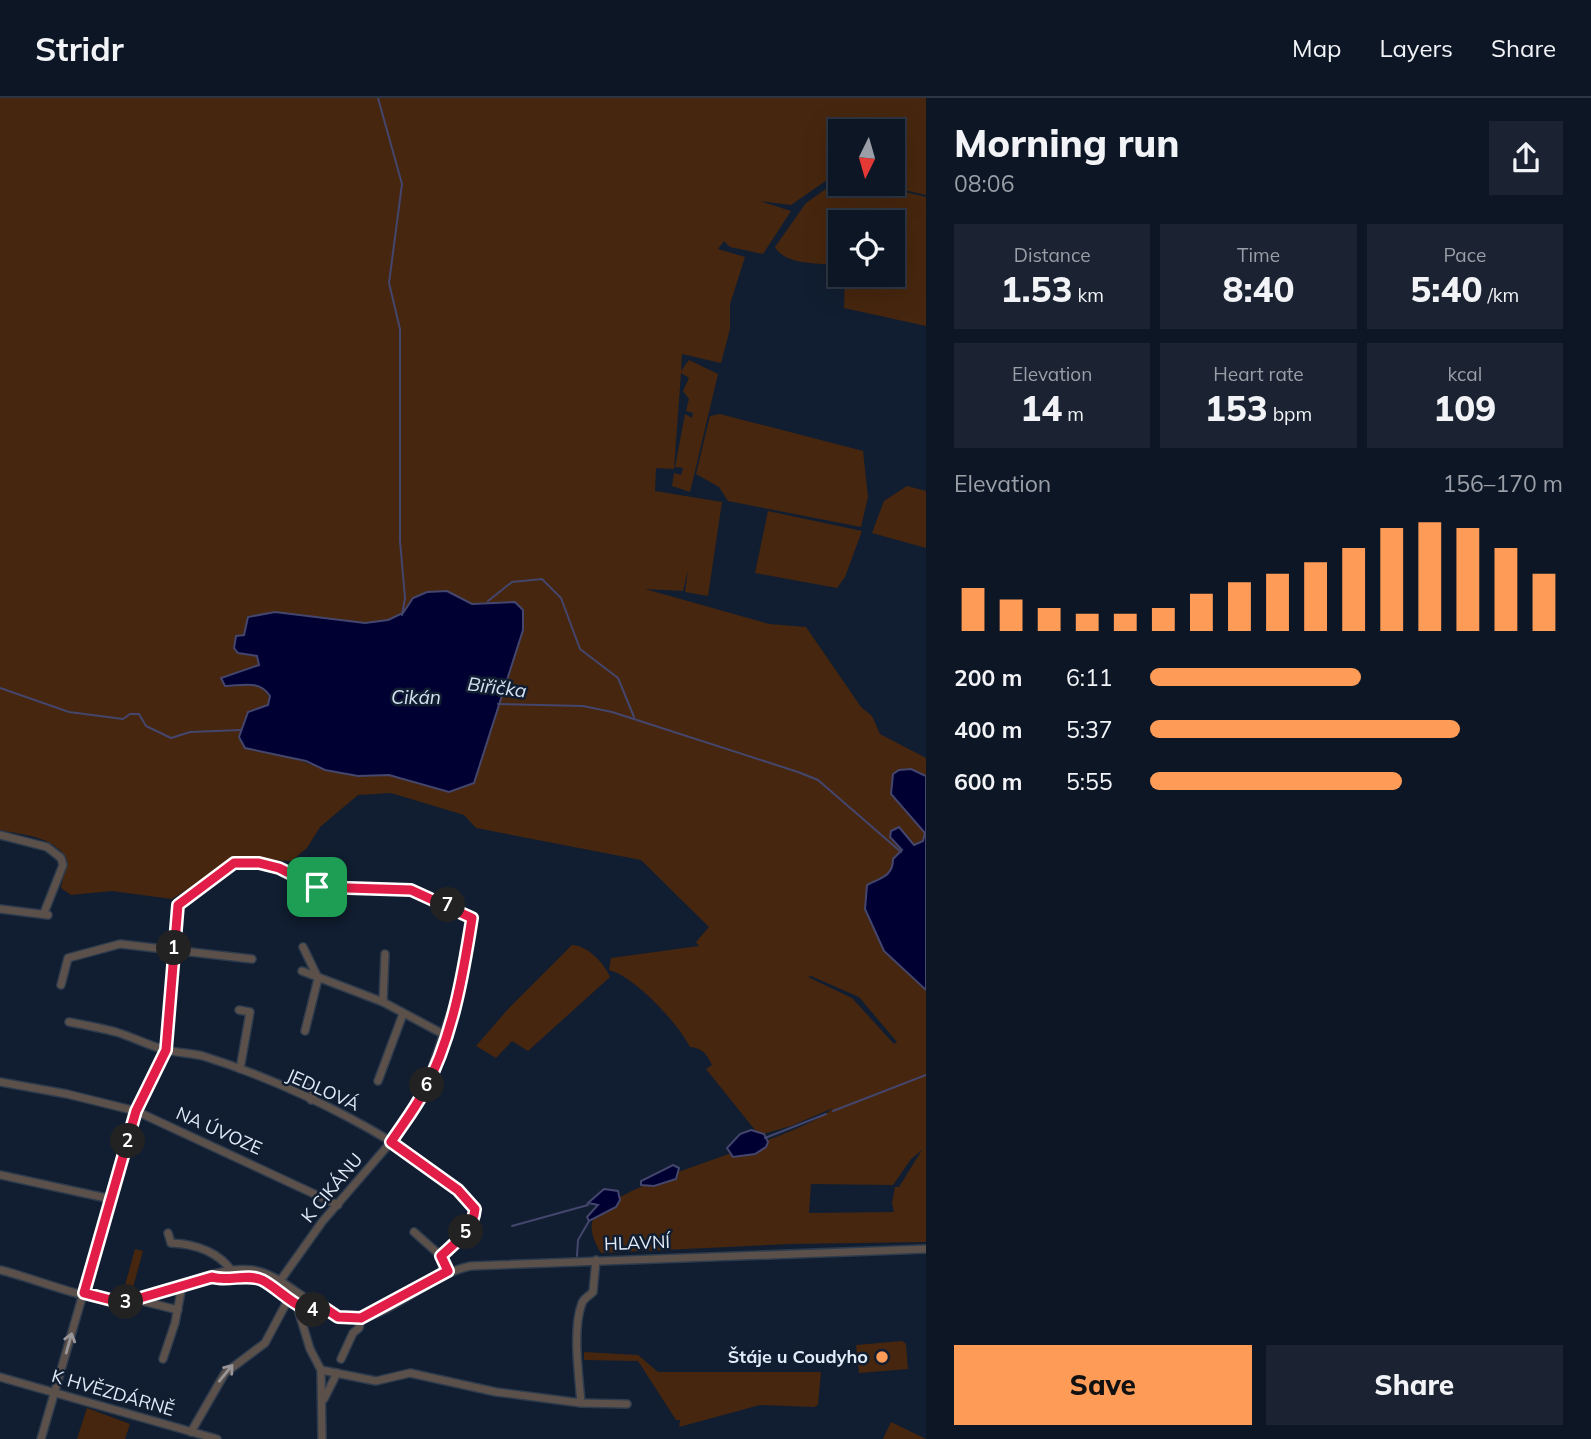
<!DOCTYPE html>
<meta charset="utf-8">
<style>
:root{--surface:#0d1625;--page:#1b2332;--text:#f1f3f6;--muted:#9a9fa7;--line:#2d3542;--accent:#fe9c57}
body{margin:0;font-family:Mulish,sans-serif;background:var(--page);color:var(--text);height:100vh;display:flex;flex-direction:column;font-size:26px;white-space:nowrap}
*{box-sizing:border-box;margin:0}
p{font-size:23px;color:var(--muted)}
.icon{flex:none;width:38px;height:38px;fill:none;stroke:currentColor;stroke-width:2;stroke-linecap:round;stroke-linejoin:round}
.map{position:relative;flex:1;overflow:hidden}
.side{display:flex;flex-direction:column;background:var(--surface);width:665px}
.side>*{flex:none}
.needle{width:46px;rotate:185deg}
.buttons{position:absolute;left:828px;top:21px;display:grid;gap:14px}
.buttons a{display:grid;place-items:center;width:77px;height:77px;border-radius:0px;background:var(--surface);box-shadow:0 7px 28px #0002,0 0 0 2px var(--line);font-size:35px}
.pin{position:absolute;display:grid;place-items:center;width:60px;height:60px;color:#fff;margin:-30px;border-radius:14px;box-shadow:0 4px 10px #0006}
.km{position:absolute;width:35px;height:35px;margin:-18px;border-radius:50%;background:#222;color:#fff;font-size:19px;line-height:35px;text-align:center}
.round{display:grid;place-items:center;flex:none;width:74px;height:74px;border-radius:0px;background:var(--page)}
.summary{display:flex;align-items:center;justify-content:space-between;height:119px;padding:0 28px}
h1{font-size:38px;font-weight:800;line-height:52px}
.stats{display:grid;grid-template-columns:repeat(3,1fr);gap:10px;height:119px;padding:7px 28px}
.stats div{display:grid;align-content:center;border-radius:0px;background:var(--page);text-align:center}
.stats b{font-size:35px;font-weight:800}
.stats small{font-size:19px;font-weight:400}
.stats p{font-size:19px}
.chart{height:196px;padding:14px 28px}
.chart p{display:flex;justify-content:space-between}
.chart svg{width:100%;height:126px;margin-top:7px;stroke:var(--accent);stroke-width:6}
.cta{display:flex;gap:14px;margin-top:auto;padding:14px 28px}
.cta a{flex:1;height:80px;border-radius:0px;background:var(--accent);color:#111;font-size:28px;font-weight:800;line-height:80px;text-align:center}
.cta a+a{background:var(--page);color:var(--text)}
ul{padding:0 28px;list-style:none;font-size:23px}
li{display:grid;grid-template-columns:112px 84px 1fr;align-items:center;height:52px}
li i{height:18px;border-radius:9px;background:var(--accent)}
header{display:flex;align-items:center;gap:42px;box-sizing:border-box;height:98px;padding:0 35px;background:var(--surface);border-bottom:2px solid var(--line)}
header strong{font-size:33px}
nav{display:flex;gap:38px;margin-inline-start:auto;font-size:24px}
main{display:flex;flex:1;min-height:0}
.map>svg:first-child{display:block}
.green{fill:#46260e;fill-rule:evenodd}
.water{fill:#000032;stroke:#44466d;stroke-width:2}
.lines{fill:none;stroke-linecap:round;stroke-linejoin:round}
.stream{stroke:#44466d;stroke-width:2}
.street-casing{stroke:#2e3b4d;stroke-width:10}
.street{stroke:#5c514a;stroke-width:7}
.oneway{stroke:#989698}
.route-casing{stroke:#fff;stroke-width:14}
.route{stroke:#e11d48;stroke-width:9}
.poi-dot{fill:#fe9c57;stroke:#111e31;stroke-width:2.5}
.labels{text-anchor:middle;stroke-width:5;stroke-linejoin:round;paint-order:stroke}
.street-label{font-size:18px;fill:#e1eaf7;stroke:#111e31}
.poi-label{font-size:18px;font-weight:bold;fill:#e1eaf7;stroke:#111e31;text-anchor:end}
.water-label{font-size:19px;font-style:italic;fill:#d6e2f3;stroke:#111e31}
</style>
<header>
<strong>Stridr</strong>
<nav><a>Map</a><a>Layers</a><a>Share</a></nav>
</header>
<main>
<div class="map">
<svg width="926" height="1341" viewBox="0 0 926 1341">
<rect width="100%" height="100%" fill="#111e31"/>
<!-- green -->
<g class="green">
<path d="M0,0H926V97L878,86H892V33H840V73L791,107L760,103L791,113L763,156L730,149L724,143L718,151L745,159L730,206V231L721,265L682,256L681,273L689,262L718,276L690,394L672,388L674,375L681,377L683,370L675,369L685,316L692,320L693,315L686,313L689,301L683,293L689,280L681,275L674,371L656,370L655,393L722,404L708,498L685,494L688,472L683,493L645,491L769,526L806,529L861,609L872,618L880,636L926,660V678L911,671L891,696L925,735L923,743L914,747L890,739L902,752L893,761C893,778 881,781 867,787L866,810L884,853L926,892V1144L789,1146L601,1155C596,1146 590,1136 592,1125C602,1084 793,1046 833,1010L791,1028L759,1037L706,971L712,967C707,956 702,950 690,949C678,925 634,878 609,872L611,860L699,848L696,844L709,829L641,762L476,730L464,717L391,695L358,697L320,729L307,750L291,763L235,761L172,801L112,793L71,797L61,790L66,759C51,738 24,737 0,732ZM447,493L472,506L514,504L523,512V532L473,685L449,693L389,677L358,678L325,672L239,639L248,614L264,610L270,603L266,592L248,584L228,589L239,574L259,568L257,558L238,555L236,539L245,537L248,519L274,515L365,525L388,522L403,515L413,500L428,494ZM811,878L859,899L897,944L894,946L852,900L808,879ZM922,1052L899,1089H895L892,1105L894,1114L809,1115L811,1086L893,1087L911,1061Z"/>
<path d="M840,81V86H871L926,99V228L844,210L845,177H892V124H840V167C821,165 786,168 775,149L806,105Z"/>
<path d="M720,316L863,353L868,399L861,429L728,403L719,389L696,376L710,318Z"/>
<path d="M907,388L926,393V450L872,435L884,403Z"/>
<path d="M768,413L862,433L845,479L837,490L755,475Z"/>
<path d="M572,847C588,848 604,865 610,879L528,953L512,943L496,960L476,948L509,910Z"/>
<path d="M135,1151L143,1153L132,1193L124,1191Z"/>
<path d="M902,1243L906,1246L908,1271L859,1275L856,1247Z"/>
<path d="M584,1254L638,1257L658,1274H821L818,1307L814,1309L760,1307L679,1329L680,1322H676L638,1263L584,1262Z"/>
<path d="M87,1310L130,1326L125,1341H77Z"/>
<path d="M891,1324L926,1341H883Z"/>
</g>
<!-- water -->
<g class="water">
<path d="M447,493L472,506L515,504L523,512V532L474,685L449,694L389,677L358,678L325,672L306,663L245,650L239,639L248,614L268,607L270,598C259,581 241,588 225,588L221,580L259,567L257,558L238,555L234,550L236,538L244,537L248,519L275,514L365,525L388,522L403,515L413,500L427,494Z"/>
<path d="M911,671L926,678V892L884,853L865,811L867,787C880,780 893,779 893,761L902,752L890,739L891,733L899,729L914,747L923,743L925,735L891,696L893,676L899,672Z"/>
<path d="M751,1032L764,1036L768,1044L766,1049L755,1056L733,1059L727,1050L740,1036Z"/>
<path d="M673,1067L679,1070L676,1081L654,1088L641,1087V1083Z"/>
<path d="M604,1091L618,1093L620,1102L616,1109L589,1123L587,1119L598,1107L588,1105Z"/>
</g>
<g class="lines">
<!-- stream -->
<g class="stream">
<path d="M378,0L402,86L389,185L400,231V443L405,500L402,517"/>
<path d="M488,503L512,484L542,481L561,500L580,551L618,580L634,619"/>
<path d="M0,590L69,614L123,621L130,616H139L146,628L171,640L190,634L241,632"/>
<path d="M498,606L583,608L612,614L798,674L818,682L901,754"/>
<path d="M833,1013L926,977"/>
<path d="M765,1040L826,1016"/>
<path d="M512,1128L588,1107"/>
<path d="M577,1158L578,1142L589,1123"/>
</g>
<defs>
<g id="street">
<path d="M0,737L47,749L61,760L63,767L44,815"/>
<path d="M0,811L48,817"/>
<path d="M303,849L318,880"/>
<path d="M302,873L383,904L445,937"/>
<path d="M61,887L68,860L120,846L252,861"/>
<path d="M383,904L385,856"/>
<path d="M239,912L250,914L240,971"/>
<path d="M69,924C85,927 101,930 116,934C133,939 149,948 166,952C178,955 191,955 203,958C286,984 418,1045 475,1111L468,1132L441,1158L448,1173"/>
<path d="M305,933L318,881"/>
<path d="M378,983L403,916"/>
<path d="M0,984L67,996L136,1013L338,1107"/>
<path d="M304,989L315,993L311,1002"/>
<path d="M0,1077L111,1101"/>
<path d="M414,1134L441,1158"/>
<path d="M168,1135L171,1145C195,1146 218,1154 232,1173"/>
<path d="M0,1172C31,1179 100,1208 129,1203C166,1197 214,1167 252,1172C287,1176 321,1224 356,1221C395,1216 429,1176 471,1168L926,1151"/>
<path d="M213,1179C229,1184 248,1175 262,1183C282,1192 302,1220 326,1211"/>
<path d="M138,1202L178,1212"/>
<path d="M297,1208L310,1251L321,1272L322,1341"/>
<path d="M163,1261L175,1225L182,1188"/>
<path d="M341,1261L353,1235L359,1230L361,1220"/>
<path d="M321,1272L376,1283L410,1275L496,1294L581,1305C579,1278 572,1231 582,1205C584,1200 589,1198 593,1194L596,1162"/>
<path d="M0,1279L217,1341"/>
<path d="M324,1301L337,1275"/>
<path d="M581,1305L627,1306"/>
<path d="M191,1334L225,1275L265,1245L289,1200"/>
<path d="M41,1341L136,1013L166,952L178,807L234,764L259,765L279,770L317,789L411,792L472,820L463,879L425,991L391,1044L322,1124L280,1183"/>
</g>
</defs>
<!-- street casing -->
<use href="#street" class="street-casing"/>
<!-- street -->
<use href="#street" class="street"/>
</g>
<!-- one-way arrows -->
<defs><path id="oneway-shaft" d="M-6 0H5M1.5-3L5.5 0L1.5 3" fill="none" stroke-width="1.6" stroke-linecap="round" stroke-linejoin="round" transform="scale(1.75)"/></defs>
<g class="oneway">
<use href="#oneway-shaft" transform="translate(69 1245) rotate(-74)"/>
<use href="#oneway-shaft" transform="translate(226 1275) rotate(-51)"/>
</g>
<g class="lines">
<defs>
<path id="route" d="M234,765H259L279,770L317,789L411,792L472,820C463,878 452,941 424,993C415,1011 402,1027 391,1044L458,1092L475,1111C473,1132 456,1144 441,1158L448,1173L361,1220L338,1219L326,1211C302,1220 282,1192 262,1182C247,1175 228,1184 212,1179L130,1203H115L84,1195L136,1013L166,952L178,807Z"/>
</defs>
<!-- route casing -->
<use href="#route" class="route-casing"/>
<!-- route -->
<use href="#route" class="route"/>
</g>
<!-- markers -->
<circle class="poi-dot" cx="882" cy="1259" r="7"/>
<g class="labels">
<!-- street labels -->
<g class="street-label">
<text transform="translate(323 992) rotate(24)" y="6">JEDLOVÁ</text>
<text transform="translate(219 1033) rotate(24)" y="6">NA ÚVOZE</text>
<text transform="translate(332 1090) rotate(-50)" y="6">K CIKÁNU</text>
<text transform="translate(637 1145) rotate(-2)" y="6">HLAVNÍ</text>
<text transform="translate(113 1295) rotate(16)" y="6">K HVĚZDÁRNĚ</text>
</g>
<!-- poi labels -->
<g class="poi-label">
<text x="868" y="1265">Štáje u Coudyho</text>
</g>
<!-- water labels -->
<g class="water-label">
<text transform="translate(497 589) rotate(7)" y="7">Biřička</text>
<text x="416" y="606">Cikán</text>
</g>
</g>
</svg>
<div class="buttons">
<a><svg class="needle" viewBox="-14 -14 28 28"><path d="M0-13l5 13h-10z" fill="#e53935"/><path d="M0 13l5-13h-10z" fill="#9a9fa7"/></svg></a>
<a><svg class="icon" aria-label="locate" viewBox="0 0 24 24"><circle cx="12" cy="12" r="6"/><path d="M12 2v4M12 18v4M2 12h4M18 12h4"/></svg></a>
</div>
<div class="pin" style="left:317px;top:789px;background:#1e9e55"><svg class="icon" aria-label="arrive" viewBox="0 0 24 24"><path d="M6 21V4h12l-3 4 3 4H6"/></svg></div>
<b class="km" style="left:174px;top:850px">1</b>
<b class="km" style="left:128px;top:1043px">2</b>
<b class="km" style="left:126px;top:1204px">3</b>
<b class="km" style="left:313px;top:1212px">4</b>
<b class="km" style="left:466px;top:1134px">5</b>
<b class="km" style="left:427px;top:987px">6</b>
<b class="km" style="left:448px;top:807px">7</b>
</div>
<section class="side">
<div class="summary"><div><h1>Morning run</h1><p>08:06</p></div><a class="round"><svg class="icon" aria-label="share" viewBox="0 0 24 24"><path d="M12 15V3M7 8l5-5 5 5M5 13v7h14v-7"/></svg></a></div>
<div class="stats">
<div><p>Distance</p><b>1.53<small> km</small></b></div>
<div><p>Time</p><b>8:40</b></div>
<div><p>Pace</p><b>5:40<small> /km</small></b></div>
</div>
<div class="stats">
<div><p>Elevation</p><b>14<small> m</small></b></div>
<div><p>Heart rate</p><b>153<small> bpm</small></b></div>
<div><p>kcal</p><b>109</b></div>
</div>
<div class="chart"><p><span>Elevation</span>156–170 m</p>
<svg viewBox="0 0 160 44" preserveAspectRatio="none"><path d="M5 44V29M15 44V33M25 44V36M35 44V38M45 44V38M55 44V36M65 44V31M75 44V27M85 44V24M95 44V20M105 44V15M115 44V8M125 44V6M135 44V8M145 44V15M155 44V24"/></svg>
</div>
<ul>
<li><b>200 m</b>6:11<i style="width:51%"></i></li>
<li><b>400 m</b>5:37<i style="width:75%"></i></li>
<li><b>600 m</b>5:55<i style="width:61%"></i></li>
</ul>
<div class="cta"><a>Save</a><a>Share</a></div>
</section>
</main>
